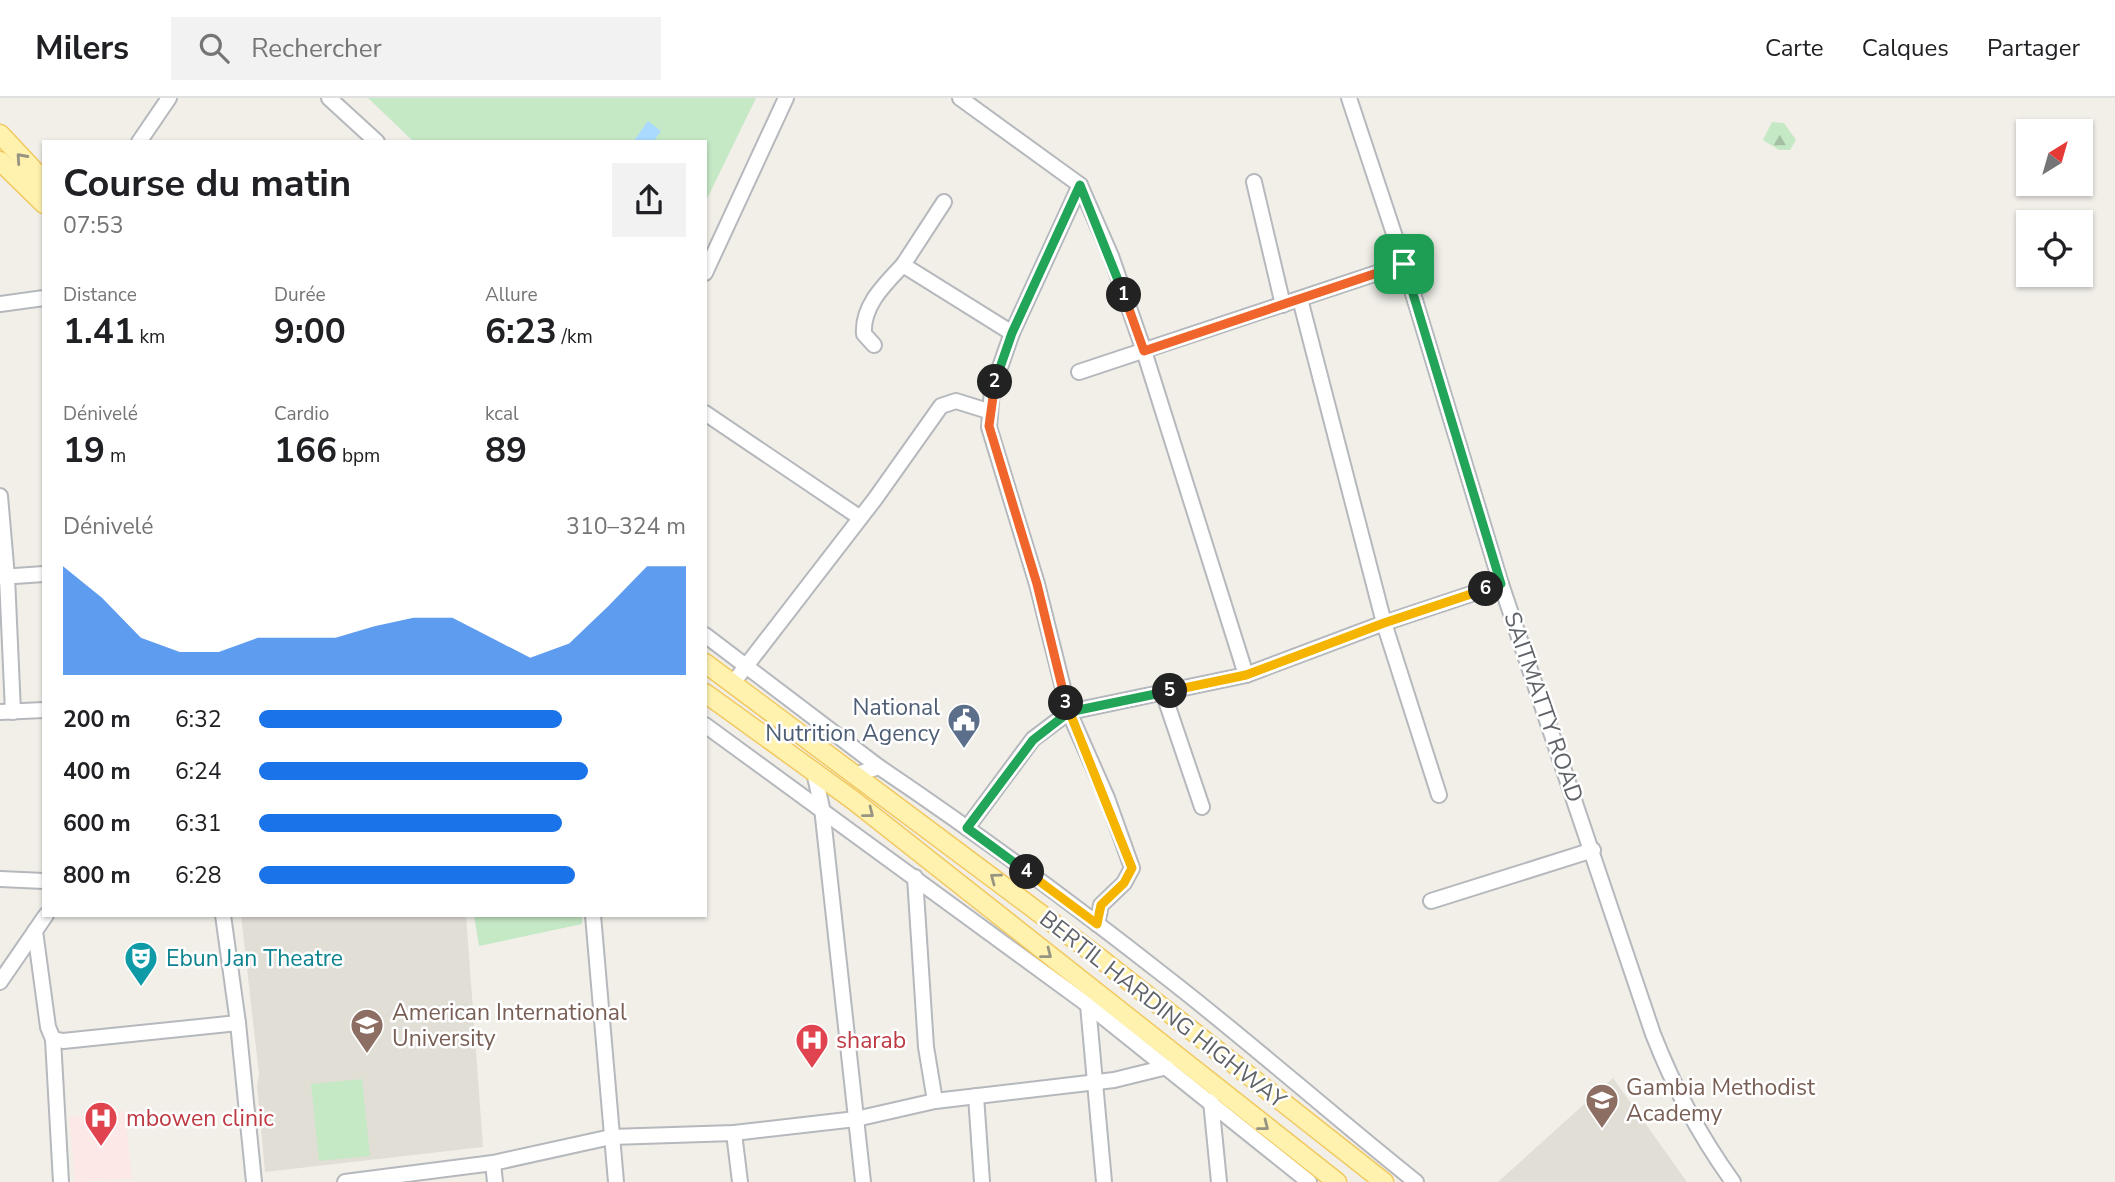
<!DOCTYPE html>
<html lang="fr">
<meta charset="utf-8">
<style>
:root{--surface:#fff;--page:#f2f2f2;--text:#202124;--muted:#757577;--line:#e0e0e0;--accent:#1a73e8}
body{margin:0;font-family:"Nunito Sans",sans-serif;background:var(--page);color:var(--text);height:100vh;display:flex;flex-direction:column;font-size:26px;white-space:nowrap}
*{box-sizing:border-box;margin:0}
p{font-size:23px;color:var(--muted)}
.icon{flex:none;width:38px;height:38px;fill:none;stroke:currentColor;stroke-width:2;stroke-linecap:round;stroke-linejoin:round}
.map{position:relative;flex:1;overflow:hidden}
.side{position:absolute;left:42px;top:42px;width:665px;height:777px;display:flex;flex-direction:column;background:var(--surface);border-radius:0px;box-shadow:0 2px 5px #0004}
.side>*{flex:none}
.needle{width:46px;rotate:37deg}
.fabs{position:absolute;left:2016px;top:21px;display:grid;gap:14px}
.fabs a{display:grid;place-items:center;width:77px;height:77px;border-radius:0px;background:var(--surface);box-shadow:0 2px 5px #0004;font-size:35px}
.pin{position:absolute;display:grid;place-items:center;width:60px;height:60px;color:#fff;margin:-30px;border-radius:14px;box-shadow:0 4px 10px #0006}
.km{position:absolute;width:35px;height:35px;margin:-18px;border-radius:50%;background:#222;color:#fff;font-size:19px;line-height:35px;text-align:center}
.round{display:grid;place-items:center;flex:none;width:74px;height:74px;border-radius:0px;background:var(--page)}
.overview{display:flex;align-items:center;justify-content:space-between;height:119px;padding:0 21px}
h1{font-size:38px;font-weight:700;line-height:52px}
.figures{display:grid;grid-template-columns:repeat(3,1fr);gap:10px;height:119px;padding:7px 21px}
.figures div{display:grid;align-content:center}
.figures b{font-size:35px;font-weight:700}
.figures small{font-size:19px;font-weight:400}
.figures p{font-size:19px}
.chart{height:196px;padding:14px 21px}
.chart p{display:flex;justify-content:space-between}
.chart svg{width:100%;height:126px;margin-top:7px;fill:var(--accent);opacity:.7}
ul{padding:0 21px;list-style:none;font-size:23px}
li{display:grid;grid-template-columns:112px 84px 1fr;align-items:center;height:52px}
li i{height:18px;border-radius:9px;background:var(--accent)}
header{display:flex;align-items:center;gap:42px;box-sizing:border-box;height:98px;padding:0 35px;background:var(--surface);border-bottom:2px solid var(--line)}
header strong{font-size:33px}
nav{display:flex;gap:38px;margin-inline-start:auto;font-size:24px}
.search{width:490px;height:63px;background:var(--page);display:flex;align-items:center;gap:18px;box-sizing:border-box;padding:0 24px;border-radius:0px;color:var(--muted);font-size:26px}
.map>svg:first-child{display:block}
.education{fill:#e1ded6}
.medical{fill:#fce8e6}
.grass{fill:#c5e8c5}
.forest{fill:url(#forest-firs)}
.water{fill:#aadaff}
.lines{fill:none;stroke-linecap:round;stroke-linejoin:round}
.minor-casing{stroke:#b5b8bc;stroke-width:18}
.major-casing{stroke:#f2c960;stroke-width:21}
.minor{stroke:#fff;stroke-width:14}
.major{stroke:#fff2af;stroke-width:18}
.oneway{stroke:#979581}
.split-1-casing{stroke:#fff;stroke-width:14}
.split-2-casing{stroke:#fff;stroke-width:14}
.split-3-casing{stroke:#fff;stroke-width:14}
.split-4-casing{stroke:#fff;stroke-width:14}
.split-5-casing{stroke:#fff;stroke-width:14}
.split-6-casing{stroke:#fff;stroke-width:14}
.split-7-casing{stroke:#fff;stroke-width:14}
.split-1{stroke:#f0652b;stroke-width:9}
.split-2{stroke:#22a559;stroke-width:9}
.split-3{stroke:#f0652b;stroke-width:9}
.split-4{stroke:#f5b400;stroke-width:9}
.split-5{stroke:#22a559;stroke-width:9}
.split-6{stroke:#f5b400;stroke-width:9}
.split-7{stroke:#22a559;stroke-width:9}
.labels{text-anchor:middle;stroke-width:5;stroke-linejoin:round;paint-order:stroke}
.service-label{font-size:23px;fill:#4e5e75;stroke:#fff;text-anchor:end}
.street-label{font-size:23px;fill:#5f6368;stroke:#fff}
.culture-label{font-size:23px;fill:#0d838f;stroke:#fff;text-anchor:start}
.education-label{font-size:23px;fill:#785e54;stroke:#fff;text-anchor:start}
.health-label{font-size:23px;fill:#be3a42;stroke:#fff;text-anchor:start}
</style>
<header>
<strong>Milers</strong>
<div class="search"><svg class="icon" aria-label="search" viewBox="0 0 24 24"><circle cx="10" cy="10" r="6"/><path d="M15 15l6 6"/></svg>Rechercher</div>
<nav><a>Carte</a><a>Calques</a><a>Partager</a></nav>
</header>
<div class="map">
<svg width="2115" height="1084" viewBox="0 0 2115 1084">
<defs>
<pattern id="forest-firs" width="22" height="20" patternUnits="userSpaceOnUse" patternTransform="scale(1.75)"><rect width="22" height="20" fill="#c5e8c5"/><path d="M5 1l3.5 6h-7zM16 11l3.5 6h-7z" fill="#a3c0a4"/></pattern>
</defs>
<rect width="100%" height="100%" fill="#f1efe8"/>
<!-- education -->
<g class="education">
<path d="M241,817H466L483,1049L265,1074L257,987L259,977Z"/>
<path d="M1613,980L1687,1084H1498Z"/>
</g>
<!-- medical -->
<path class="medical" d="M125,1013L132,1081L75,1084L69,1019Z"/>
<!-- grass -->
<g class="grass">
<path d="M368,0H756L705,105V44H414Z"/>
<path d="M474,817H582V826L479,848Z"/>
<path d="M362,981L370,1058L319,1063L311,986Z"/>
</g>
<!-- forest -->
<path class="forest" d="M1772,24L1784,25L1796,42L1790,52H1779L1763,42Z"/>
<!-- water -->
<path class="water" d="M648,23L661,33L653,44H633Z"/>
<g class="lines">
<defs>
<g id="minor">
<path d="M329,0L377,44"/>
<path d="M960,0L1080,87L1111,158L1144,253L1246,577"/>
<path d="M1349,0L1404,166L1501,486L1653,936C1674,990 1699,1037 1733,1084"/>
<path d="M139,44L169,0"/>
<path d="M1254,84L1283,207"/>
<path d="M1080,87L1012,235L992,292L989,329L1037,486L1069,614L1107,700L1132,770L1124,785L1101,807L1097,826"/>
<path d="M903,167L944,104"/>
<path d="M705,175L786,0"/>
<path d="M1300,201L1384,525L1439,697"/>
<path d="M0,206L44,200"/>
<path d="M874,247L864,236C862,208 884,187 903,167L1012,235"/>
<path d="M1079,274L1404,166"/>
<path d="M705,315L859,419"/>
<path d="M0,398L7,479L13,614"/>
<path d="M0,479L44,476"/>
<path d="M705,537L879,669"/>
<path d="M733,585L875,401L941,308L956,303L988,313"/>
<path d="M1163,594L1202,709"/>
<path d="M0,614L44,612"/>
<path d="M705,627L1088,907L1309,1084"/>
<path d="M814,674L822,710L863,1084"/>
<path d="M857,676L879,669C977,735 1073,806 1166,879C1251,945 1332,1017 1416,1084"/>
<path d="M967,730L1033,641L1069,614L1246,577L1384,525L1501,486"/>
<path d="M0,781L44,783"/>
<path d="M1431,803L1593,752"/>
<path d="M223,817L238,925L254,1084"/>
<path d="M593,817L616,1084"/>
<path d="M35,833L48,929L53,941L63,943L238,925"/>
<path d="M0,884L46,817"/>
<path d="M1088,907L1104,1084"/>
<path d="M53,941L61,1084"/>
<path d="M976,998L982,1084"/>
<path d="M935,1003L1114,982L1167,969"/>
<path d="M1211,1003L1219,1084"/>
<path d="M734,1035L740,1084"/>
<path d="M493,1065L495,1084"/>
<path d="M345,1084L493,1065L611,1039L734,1035L856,1021L935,1003L926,949L915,779"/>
</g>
<g id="major">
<path d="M0,36L44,83"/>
<path d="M0,63L44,106"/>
<path d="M705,565L1101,861L1384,1084"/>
<path d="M705,595L853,702L1337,1084"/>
</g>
</defs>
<!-- minor casing -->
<use href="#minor" class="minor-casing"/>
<!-- major casing -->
<use href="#major" class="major-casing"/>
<!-- minor -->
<use href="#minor" class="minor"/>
<!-- major -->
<use href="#major" class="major"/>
</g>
<!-- one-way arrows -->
<defs><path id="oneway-chevron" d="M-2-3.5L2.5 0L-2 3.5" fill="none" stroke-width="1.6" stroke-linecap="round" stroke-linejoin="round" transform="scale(1.75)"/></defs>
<g class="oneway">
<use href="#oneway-chevron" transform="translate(21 60) rotate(-132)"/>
<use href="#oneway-chevron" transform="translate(869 715) rotate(38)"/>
<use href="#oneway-chevron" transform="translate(995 780) rotate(-143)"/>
<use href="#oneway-chevron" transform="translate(1047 856) rotate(38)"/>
<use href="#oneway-chevron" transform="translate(1264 1028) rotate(38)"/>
</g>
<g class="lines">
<defs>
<path id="split-1" d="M1124,197L1144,253L1404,166"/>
<path id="split-2" d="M995,284L1012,235L1080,87L1124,197"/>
<path id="split-3" d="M995,284L989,328L1037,486L1066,605"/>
<path id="split-4" d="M1027,774L1097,826L1101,807L1124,785L1132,770L1066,605"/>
<path id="split-5" d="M1027,774L967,730L1033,642L1069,614L1170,593"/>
<path id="split-6" d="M1170,593L1246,577L1384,525L1486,491"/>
<path id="split-7" d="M1404,166L1501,486L1486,491"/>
</defs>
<!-- split-1 casing -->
<use href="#split-1" class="split-1-casing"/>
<!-- split-2 casing -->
<use href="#split-2" class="split-2-casing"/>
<!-- split-3 casing -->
<use href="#split-3" class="split-3-casing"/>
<!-- split-4 casing -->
<use href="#split-4" class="split-4-casing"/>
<!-- split-5 casing -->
<use href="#split-5" class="split-5-casing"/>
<!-- split-6 casing -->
<use href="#split-6" class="split-6-casing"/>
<!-- split-7 casing -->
<use href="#split-7" class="split-7-casing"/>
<!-- split-1 -->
<use href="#split-1" class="split-1"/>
<!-- split-2 -->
<use href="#split-2" class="split-2"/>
<!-- split-3 -->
<use href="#split-3" class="split-3"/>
<!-- split-4 -->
<use href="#split-4" class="split-4"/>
<!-- split-5 -->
<use href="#split-5" class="split-5"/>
<!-- split-6 -->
<use href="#split-6" class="split-6"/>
<!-- split-7 -->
<use href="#split-7" class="split-7"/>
</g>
<!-- icons -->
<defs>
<symbol id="civic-pin" viewBox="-11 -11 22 30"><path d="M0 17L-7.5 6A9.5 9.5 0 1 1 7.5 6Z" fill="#5c6f8a" stroke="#fff"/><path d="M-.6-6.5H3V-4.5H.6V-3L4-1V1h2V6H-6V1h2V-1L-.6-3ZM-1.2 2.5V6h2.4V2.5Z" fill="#fff"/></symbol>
<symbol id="theatre-pin" viewBox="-11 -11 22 30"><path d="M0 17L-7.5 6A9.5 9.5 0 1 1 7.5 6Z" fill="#0f9aa8" stroke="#fff"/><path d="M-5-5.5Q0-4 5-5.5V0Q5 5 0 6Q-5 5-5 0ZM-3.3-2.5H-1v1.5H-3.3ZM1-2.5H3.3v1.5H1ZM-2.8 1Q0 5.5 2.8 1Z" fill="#fff"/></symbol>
<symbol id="university-pin" viewBox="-11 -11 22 30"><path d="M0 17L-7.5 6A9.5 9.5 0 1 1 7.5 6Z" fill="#8d6e63" stroke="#fff"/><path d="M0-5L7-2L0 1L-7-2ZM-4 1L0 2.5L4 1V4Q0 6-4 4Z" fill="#fff"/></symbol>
<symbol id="hospital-pin" viewBox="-11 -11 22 30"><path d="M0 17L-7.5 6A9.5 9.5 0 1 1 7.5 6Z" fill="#e0444e" stroke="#fff"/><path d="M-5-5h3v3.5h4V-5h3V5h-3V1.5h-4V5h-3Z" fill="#fff"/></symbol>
<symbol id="school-pin" viewBox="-11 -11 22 30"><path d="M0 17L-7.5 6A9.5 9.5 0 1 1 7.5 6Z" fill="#8d6e63" stroke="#fff"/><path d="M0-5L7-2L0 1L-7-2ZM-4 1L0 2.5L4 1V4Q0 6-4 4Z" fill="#fff"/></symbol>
</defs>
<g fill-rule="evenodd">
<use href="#civic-pin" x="945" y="603" width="38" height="52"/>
<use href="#theatre-pin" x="122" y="841" width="38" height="52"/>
<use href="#university-pin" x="348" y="908" width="38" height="52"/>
<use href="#hospital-pin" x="793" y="923" width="38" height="52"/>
<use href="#school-pin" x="1583" y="983" width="38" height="52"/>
<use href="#hospital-pin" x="82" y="1001" width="38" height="52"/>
</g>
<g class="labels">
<!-- service labels -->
<g class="service-label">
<text x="940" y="617">National<tspan x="940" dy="26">Nutrition Agency</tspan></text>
</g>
<!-- street labels -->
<g class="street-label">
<text transform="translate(1544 609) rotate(71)" y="8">SAITMATTY ROAD</text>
<text transform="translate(1163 911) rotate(38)" y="8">BERTIL HARDING HIGHWAY</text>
</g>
<!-- culture labels -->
<g class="culture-label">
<text x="166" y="868">Ebun Jan Theatre</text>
</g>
<!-- education labels -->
<g class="education-label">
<text x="392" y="922">American International<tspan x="392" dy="26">University</tspan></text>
<text x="1626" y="997">Gambia Methodist<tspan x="1626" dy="26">Academy</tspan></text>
</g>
<!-- health labels -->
<g class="health-label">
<text x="836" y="950">sharab</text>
<text x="126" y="1028">mbowen clinic</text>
</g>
</g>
</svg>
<div class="fabs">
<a><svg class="needle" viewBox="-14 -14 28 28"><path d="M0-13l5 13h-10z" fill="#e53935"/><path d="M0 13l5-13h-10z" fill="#757577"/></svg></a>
<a><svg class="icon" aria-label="locate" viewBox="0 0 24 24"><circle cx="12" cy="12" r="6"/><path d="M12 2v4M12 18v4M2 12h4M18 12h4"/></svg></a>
</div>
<div class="pin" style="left:1404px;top:166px;background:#1e9e55"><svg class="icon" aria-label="arrive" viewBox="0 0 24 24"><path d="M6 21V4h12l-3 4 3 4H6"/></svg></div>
<b class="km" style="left:1124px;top:197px">1</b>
<b class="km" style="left:995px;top:284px">2</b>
<b class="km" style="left:1066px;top:605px">3</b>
<b class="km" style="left:1027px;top:774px">4</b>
<b class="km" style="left:1170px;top:593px">5</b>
<b class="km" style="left:1486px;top:491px">6</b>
<section class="side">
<div class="overview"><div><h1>Course du matin</h1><p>07:53</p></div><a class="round"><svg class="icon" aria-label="share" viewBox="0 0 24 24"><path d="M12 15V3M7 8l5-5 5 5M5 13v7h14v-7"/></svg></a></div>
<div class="figures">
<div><p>Distance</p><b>1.41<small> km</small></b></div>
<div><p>Durée</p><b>9:00</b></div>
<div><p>Allure</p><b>6:23<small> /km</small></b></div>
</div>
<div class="figures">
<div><p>Dénivelé</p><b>19<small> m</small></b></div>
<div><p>Cardio</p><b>166<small> bpm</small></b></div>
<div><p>kcal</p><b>89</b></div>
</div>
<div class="chart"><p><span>Dénivelé</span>310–324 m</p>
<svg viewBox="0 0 160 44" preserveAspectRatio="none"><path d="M0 44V6L10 17L20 31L30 36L40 36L50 31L60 31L70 31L80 27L90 24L100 24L110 31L120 38L130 33L140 20L150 6L160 6V44z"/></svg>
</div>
<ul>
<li><b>200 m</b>6:32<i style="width:71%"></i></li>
<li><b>400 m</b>6:24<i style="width:77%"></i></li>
<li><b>600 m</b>6:31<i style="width:71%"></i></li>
<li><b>800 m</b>6:28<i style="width:74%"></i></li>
</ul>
</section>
</div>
